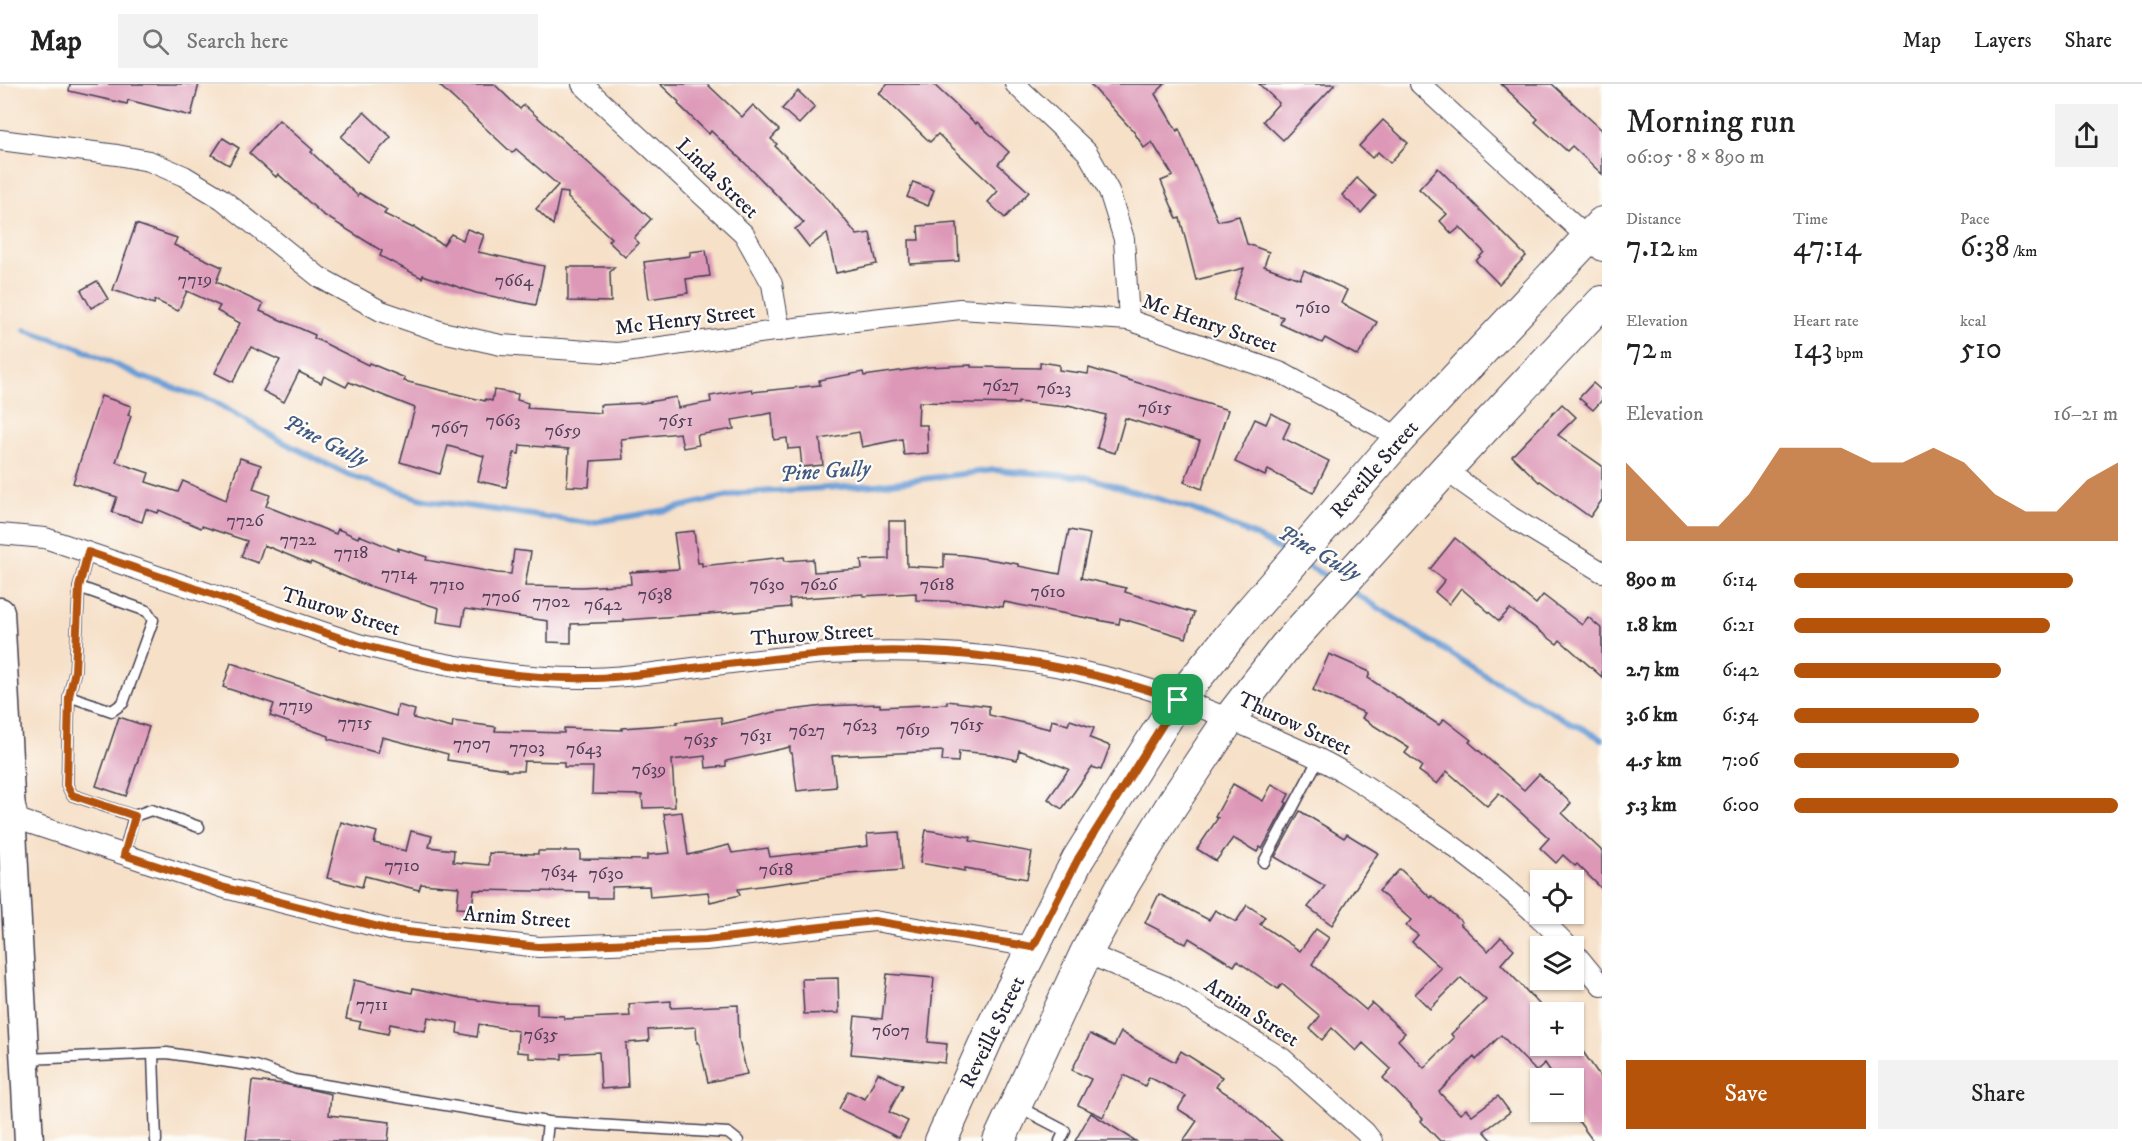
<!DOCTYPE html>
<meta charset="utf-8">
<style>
:root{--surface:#fff;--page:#f2f2f2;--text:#222;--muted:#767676;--line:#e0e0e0;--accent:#b45309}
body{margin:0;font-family:"IM FELL DW Pica",serif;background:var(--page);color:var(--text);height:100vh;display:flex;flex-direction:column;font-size:22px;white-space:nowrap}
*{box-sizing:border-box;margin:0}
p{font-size:20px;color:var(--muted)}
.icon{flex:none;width:33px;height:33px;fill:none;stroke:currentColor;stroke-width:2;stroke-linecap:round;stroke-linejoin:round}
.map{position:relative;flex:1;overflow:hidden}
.drawer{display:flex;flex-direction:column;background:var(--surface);width:540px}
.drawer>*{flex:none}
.controls{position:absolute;left:1530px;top:786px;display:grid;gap:12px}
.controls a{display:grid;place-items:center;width:54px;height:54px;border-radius:0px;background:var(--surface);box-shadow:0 2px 4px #0004;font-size:30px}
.pin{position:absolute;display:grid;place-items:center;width:51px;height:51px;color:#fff;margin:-26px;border-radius:12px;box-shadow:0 3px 9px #0006}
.round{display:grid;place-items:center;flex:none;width:63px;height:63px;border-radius:0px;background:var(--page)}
.summary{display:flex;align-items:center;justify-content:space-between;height:102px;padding:0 24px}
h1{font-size:33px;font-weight:600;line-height:45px}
.figures{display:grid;grid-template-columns:repeat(3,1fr);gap:9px;height:102px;padding:6px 24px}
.figures div{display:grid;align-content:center}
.figures b{font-size:30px;font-weight:600}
.figures small{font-size:16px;font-weight:400}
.figures p{font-size:16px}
.chart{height:168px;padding:12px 24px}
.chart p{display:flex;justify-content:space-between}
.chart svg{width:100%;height:108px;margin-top:6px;fill:var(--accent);opacity:.7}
.action{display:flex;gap:12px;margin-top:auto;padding:12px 24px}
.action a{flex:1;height:69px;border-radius:0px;background:var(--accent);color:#fff;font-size:24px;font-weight:600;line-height:69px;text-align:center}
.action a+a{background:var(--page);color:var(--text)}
ul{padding:0 24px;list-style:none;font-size:20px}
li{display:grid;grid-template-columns:96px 72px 1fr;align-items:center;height:45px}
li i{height:15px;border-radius:8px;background:var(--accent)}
header{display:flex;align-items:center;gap:36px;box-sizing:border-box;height:84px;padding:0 30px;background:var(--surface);border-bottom:2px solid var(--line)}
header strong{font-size:28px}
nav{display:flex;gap:33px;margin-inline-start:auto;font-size:21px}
.search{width:420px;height:54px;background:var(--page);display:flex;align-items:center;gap:15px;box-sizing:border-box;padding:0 21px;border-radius:0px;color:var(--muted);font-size:22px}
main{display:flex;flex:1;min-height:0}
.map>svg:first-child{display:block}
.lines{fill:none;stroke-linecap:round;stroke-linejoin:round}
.stream{stroke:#699dd5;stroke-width:6}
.building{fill:#dd98b7}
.service-casing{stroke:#423e50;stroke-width:13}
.minor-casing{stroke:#423e50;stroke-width:22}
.secondary-casing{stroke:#423e50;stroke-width:31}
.primary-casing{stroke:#423e50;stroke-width:34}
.motorway-casing{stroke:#423e50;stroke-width:35}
.service{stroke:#fff;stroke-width:10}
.minor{stroke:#fff;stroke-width:20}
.secondary{stroke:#fff;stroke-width:28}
.primary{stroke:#fff;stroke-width:32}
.motorway{stroke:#fff;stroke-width:33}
.route-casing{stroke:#fff;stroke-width:12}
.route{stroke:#b45309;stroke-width:8}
.labels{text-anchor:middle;stroke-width:4.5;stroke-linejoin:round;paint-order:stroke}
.number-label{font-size:18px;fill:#51405a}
.street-label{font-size:21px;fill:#22223b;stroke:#fdfcf7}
.water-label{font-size:22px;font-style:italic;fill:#425980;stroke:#fdfcf7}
</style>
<header>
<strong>Map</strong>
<div class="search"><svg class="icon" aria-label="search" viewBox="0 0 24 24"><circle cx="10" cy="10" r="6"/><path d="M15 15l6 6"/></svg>Search here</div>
<nav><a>Map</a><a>Layers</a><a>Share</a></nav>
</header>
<main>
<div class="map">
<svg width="1602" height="1057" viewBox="0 0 1602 1057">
<rect width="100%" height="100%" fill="#fdfcf7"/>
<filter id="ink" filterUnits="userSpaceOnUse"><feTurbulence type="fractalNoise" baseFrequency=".0167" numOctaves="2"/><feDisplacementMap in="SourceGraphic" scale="12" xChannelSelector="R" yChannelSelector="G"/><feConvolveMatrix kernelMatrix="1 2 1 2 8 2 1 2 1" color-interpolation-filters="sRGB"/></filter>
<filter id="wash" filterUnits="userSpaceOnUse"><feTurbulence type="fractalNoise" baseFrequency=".008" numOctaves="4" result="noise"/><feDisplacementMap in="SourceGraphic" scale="24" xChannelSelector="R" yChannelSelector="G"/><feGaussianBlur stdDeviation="1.35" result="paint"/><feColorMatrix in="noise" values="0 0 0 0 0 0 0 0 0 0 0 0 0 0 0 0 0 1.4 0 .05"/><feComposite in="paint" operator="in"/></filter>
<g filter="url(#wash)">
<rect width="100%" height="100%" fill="#f6e0c8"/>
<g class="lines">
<!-- stream -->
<g class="stream">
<path d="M25,246L77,263L142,293L213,317L279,356L348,391L425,416L588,439L667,426L742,409L876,401L994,386L1086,393L1192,425L1254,451L1289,471"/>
<path d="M1303,479L1333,496"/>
<path d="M1350,506L1491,595L1602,655"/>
</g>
</g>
<g id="blocks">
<!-- building -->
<g class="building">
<path d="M70,0H199L191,32L128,16L127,20L69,7Z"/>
<path d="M438,0H494L520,25L524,21L651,135L634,154L639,159L625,173L608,157L611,154L568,114V109L560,108L553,141L536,125L558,101L516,65L512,69Z"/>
<path d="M660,0H707L742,33L753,21L779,46L771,55L777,60L775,62L830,117L857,151L870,149L877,180L836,189L827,149L809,163L795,145L804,139L750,84L711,47L709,50L678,20L679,18Z"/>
<path d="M888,0H933L976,40L977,38L1009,68L998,80L1029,108L1005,134L988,118L998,107L938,50L930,58L879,9Z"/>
<path d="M1090,0H1165L1155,10L1177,47L1179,45L1218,137L1239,132L1247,160L1269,168L1264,182L1300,195L1304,186L1347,206L1341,219L1377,238L1358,272L1325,254L1322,259L1280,240L1283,233L1233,215L1244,184L1196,196L1180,134L1177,135L1161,97L1173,92L1152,58L1144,64L1134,48Z"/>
<path d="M1259,0H1335L1283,56L1263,37L1279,19Z"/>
<path d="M1501,0H1552L1602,46V90L1572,62L1567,67L1535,38L1538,35Z"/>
<path d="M798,7L815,23L799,40L782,25Z"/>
<path d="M364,28L391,53L368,78L341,53Z"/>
<path d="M279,36L313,66L311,68L358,112L359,109L387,126L384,130L413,144L414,143L443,161L451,150L463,156L467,145L484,151L478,168L544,182L536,221L476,209L423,191L422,194L380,172L382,167L322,130L278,90L276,93L249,69Z"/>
<path d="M1383,36L1408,59L1390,79L1378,68L1372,74L1359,62Z"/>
<path d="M223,54L239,64L229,81L212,71Z"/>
<path d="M1438,84L1526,172L1499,200L1476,177L1484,168L1460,143L1452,150L1440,137L1447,130L1419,105Z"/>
<path d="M1357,94L1376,112L1361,129L1342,111Z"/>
<path d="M913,98L934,106L928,122L907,113Z"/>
<path d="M957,139L959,177L910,180L909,156H919L918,142Z"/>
<path d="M136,140L177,154L174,161L222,183L216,198L263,220L260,227L315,251L314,254L368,281L369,279L405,294L404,297L485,317V315L492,317L494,306L518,310L517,316L528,319L527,324L601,329L600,321L643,319L676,313L678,324L711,318L710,312L752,305L753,308L820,301L819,296L863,288L864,292L928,283L971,281V283L1040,284V278L1059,281V286L1088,290L1089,284L1228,326L1202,405L1184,398L1200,357L1125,334L1115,369L1097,364L1106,331L1068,321L1067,323L1018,318V320L919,318L918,341H927L928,369L904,371L902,355L862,363L859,348L820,355L823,381L802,383L800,364L788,365L787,354L774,356L772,329L732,336L734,345L697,351L699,361L683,364L680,349L621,355L623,375L591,377L589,403L567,402L569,365L520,361L519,370L514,369L506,403L478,397L484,372L448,362L440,390L400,378L415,324L349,298L346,303L324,292L321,299L299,288L284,318L263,307L280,276L251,263L233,298L215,289L240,239L217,227L220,222L187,207L178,227L155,216L154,220L113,206Z"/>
<path d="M706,166L710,192L686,195L688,209L649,215L644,178L690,172V168Z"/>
<path d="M568,183H615L610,188L611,218L568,217Z"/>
<path d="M97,197L108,215L91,224L81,206Z"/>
<path d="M1593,299L1602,307V316L1593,326L1579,314Z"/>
<path d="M101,312L131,322L128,331L131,332L116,378L149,389L146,398L178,408L183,397L226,416L240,374L261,381L253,405L270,411L266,422L336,450L338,445L358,454L359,451L398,467V464L427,473L426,476L497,489L511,490L514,466L531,468L525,502L582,503L631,500L630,488L679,485L674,449L694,447L698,479H702V482L784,473L785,477L813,475L814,488L862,485L861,476L889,475V437H906L907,482L944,484V470L963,471L1018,480V482L1060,490L1069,446L1090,450L1081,494L1126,504L1125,508L1194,529L1186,554L1120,534L1119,540L1004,518L1003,523L967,518L916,516V509L863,512V510L789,515L790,523L749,527L624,536V538L571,540V559L548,558V537L465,525L462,542L437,538L439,524L360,499L311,478L310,480L264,461L258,479L241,473L247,457L202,442L201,444L159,426L158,429L146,425L142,438L112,428L117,413L73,399Z"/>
<path d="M1562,320L1576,333L1558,351L1602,382V416L1590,433L1540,397L1539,398L1512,372Z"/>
<path d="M1271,329L1290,339L1283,354L1329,377L1313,409L1268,386L1265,392L1235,378L1255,335L1266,340Z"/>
<path d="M1455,454L1536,520L1543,511L1582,541L1588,533L1602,545V593L1560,556L1557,560L1510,525L1499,537L1461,504L1449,520L1435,508L1445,496L1430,485Z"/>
<path d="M1329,570L1370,588L1368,594L1439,641L1444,635L1471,656L1469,658L1524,706L1539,690L1571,719L1562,729L1602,767V805L1577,780L1575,782L1563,771L1556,779L1540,764L1549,754L1499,709L1487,722L1447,687L1437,700L1419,687L1422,682L1405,669L1409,664L1362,634L1365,629L1313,606Z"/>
<path d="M231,579L328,612L396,632L398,621L415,626L413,634L452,644L453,637L496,643L495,647L564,649V644L622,646V644L677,640L676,638L721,633L722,640L775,628L824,622L880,620V623L947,620V617L989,622V631L1050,645L1052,636L1068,641L1070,636L1094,644L1090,654L1110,662L1101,686L1092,683L1062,725L1048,715L1069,685L1019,666L1017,676L990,670L959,667L958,678L942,677L943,667L832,672L836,703L797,707L792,669H790V663L726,677V682L706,684L705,672L672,676L675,723L643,724L642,711L592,710L593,683H564V678L524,677L523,687H506V685L447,676L448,670L382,653L378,669L329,655V652L270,632L274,620L223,603Z"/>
<path d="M119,633L149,643L126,712L96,702Z"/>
<path d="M1233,700L1263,717L1272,700L1289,710L1285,718L1287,719L1262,765L1260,763L1257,768L1233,754L1216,777L1197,765L1218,734L1215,733Z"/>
<path d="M1300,727L1344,754L1347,750L1378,769L1332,841L1308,823L1325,802L1275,773Z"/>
<path d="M682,728L688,771L729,761L732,769L768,764L770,773L868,762L867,750L899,748L902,786L849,790L738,805L740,811L710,818L708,808L650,813L649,802L612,803V814H589V808L474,806L472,825L457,824L459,803L421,800L419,806L365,792L362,803L327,794L341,738L377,748L374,759L406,767L411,747L432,752L429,763L454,766L453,778L489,781V769L538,770V767H580V775L647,776V771L670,769L664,730Z"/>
<path d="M926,746L971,753L970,757L1032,768L1027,795L965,784V787L920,779Z"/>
<path d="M1400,785L1431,814L1432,812L1462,838L1460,840L1488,867L1501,853L1514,865L1501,880L1540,921V962H1579L1602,995V1057H1593L1574,1031V994H1555L1545,979L1536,987L1501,951L1476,976L1474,973L1439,1008L1460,1030L1466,1025L1472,1031L1498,1012L1510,1028L1484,1047L1493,1057H1440L1421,1037L1423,1035L1383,994L1391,985L1363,959L1356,967L1332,944L1322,956L1310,945L1320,932L1282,900L1278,905L1237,877L1234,882L1189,854L1186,860L1145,839L1159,810L1209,836L1215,826L1236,838L1247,821L1265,833L1260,840L1300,867L1316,845L1329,854L1312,880L1366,926L1372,919L1405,949L1398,956L1424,984L1454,954L1451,950L1486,916L1461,894L1430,925L1415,910L1441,884L1412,858L1418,851L1406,842L1411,836L1379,807Z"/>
<path d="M887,890L934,894L928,958L947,960L945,979L851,970L855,932L882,935Z"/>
<path d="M838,894L839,929L804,930L802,895Z"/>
<path d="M354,896L412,909L413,904L462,914L500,919L537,920V931L564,932V935L630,932L629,920L671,917V924L738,921L739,956L747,990L708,998L699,959H697L696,943L648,946L649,957L626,959L628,1003L601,1005L599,968L562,970V975L529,974V969L517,968L518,947L479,940L477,953L457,949L458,939L428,933L425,947L390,940L388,950L359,944L361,938L346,935Z"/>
<path d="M1121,948L1175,978L1181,967L1222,993L1216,1003L1237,1016L1282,1057H1183L1197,1037L1178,1025L1186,1012L1149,993L1145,1002L1124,991L1103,1033L1078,1021L1091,995L1072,986L1090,950L1114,962Z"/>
<path d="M878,989L903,1001L889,1028L908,1037L899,1054L839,1025L848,1007L865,1015Z"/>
<path d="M252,997L284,1000L331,1010L329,1031L390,1038L388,1057H246Z"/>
<path d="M1091,1029L1136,1057H1075Z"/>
</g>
</g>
</g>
<g filter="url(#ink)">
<use href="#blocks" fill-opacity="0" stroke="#423e50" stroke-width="1.5"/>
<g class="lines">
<defs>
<g id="service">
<path d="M79,503L88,468"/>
<path d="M69,612L112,627L123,619L153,536L147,527L79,503L75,587L69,612L67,701L72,711L134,732L124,771"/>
<path d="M134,732L151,726L199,743"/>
<path d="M1264,778L1319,674"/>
<path d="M153,970L156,1057"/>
<path d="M27,975L167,969L256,982L294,996L548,1038L728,1049L738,1057"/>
<path d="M1019,1023L1065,1047L1060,1057"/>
<path d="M546,1057L548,1038"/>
</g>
<g id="minor">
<path d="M582,0L744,150L772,200L780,247"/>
<path d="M1015,0L1087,68L1109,107L1124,155L1129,236"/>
<path d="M1420,0L1602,167"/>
<path d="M0,56L117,71L149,77L184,92L222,115L319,193L381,227L442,248L501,261L618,269L803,243L960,225L1129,236L1282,289L1400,354"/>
<path d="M1445,386L1511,433L1602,488"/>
<path d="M0,450L45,454L358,560C433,580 511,595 589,594C613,594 637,591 661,588C716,581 773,573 829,569C919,564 1013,570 1101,592C1157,605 1213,627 1266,651C1294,663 1322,675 1348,691C1370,704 1392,719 1413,734C1470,772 1521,813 1568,862"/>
<path d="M11,733L225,804L390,846L539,863L706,856L874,837L1033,863"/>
<path d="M1574,868L1602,902"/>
<path d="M1086,869L1165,902L1282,974L1365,1048L1372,1057"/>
</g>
<path id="secondary" d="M0,528L29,1057"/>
<g id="primary">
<path d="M941,1057L990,948L1078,775L1178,616L1249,529L1400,354L1602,139"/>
<path d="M999,1057L1086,869L1123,801L1173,719L1230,634L1285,563L1445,386L1602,218"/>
</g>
<path id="motorway" d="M0,687L11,733"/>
</defs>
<!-- service casing -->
<use href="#service" class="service-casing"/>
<!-- minor casing -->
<use href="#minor" class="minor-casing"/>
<!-- secondary casing -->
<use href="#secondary" class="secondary-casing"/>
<!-- primary casing -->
<use href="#primary" class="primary-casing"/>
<!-- motorway casing -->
<use href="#motorway" class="motorway-casing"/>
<!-- service -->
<use href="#service" class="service"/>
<!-- minor -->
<use href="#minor" class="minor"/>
<!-- secondary -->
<use href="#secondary" class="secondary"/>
<!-- primary -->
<use href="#primary" class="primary"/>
<!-- motorway -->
<use href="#motorway" class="motorway"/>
</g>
</g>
<g class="lines" filter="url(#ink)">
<defs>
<path id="route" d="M88,468L358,560C433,580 512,596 591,594C616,594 642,590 667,587C720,581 773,574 825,570C943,560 1066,577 1178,616L1078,775L1033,863L874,837L706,856L538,863L390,846L225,804L124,771L135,732L72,711L67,701L69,612L75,587L79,503Z"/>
</defs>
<!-- route casing -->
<use href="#route" class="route-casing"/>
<!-- route -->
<use href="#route" class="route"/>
</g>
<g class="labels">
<!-- number labels -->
<g class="number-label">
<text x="195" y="201">7719</text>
<text x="514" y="202">7664</text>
<text x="1313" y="229">7610</text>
<text x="1001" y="307">7627</text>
<text x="1054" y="310">7623</text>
<text x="1155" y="329">7615</text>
<text x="503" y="342">7663</text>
<text x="676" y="342">7651</text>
<text x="450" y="349">7667</text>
<text x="563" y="352">7659</text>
<text x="245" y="442">7726</text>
<text x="298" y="461">7722</text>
<text x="351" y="474">7718</text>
<text x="399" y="495">7714</text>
<text x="447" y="506">7710</text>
<text x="767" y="506">7630</text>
<text x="819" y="506">7626</text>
<text x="937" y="506">7618</text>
<text x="1048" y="513">7610</text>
<text x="655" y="516">7638</text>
<text x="501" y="518">7706</text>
<text x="551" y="523">7702</text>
<text x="603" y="526">7642</text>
<text x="296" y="627">7719</text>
<text x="355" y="644">7715</text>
<text x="967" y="646">7615</text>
<text x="860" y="647">7623</text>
<text x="913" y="651">7619</text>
<text x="807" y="652">7627</text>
<text x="756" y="657">7631</text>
<text x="701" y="661">7635</text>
<text x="472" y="665">7707</text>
<text x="527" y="669">7703</text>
<text x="584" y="670">7643</text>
<text x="649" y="691">7639</text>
<text x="402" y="787">7710</text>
<text x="776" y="791">7618</text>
<text x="559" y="793">7634</text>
<text x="606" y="795">7630</text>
<text x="372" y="926">7711</text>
<text x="891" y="952">7607</text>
<text x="541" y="956">7635</text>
</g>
<!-- street labels -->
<g class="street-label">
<text transform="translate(718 94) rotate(44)" y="7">Linda Street</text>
<text transform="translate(685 235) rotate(-7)" y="7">Mc Henry Street</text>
<text transform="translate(1210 239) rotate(19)" y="7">Mc Henry Street</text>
<text transform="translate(1374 385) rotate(-49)" y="7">Reveille Street</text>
<text transform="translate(341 527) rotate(17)" y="7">Thurow Street</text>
<text transform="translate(812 550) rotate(-4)" y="7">Thurow Street</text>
<text transform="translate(1295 639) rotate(25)" y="7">Thurow Street</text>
<text transform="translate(517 833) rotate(4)" y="7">Arnim Street</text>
<text transform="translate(1252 928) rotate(33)" y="7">Arnim Street</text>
<text transform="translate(992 948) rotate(-64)" y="7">Reveille Street</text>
</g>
<!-- water labels -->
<g class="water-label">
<text transform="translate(326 356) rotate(27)" y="8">Pine Gully</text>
<text transform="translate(825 386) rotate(-4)" y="8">Pine Gully</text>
<text transform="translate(1320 468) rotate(30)" y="8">Pine Gully</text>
</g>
</g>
</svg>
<div class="controls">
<a><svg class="icon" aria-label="locate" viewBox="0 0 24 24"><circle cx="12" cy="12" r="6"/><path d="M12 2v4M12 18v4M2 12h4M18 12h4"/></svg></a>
<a><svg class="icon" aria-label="layers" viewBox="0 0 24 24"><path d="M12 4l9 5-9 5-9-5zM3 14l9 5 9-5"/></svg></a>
<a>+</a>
<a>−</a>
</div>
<div class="pin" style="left:1178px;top:616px;background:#1e9e55"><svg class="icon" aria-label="arrive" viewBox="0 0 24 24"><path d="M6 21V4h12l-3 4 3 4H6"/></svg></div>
</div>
<section class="drawer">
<div class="summary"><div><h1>Morning run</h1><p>06:05 · 8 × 890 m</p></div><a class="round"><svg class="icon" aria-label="share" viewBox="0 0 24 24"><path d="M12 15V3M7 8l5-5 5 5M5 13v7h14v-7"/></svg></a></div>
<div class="figures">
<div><p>Distance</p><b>7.12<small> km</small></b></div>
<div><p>Time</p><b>47:14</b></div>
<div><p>Pace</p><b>6:38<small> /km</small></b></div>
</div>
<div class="figures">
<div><p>Elevation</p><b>72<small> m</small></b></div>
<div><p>Heart rate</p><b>143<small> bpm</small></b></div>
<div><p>kcal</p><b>510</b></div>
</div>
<div class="chart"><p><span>Elevation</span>16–21 m</p>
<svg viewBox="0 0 160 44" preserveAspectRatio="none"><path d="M0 44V12L10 25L20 38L30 38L40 25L50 6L60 6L70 6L80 12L90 12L100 6L110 12L120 25L130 32L140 32L150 19L160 12V44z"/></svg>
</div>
<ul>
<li><b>890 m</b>6:14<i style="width:86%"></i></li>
<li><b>1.8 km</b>6:21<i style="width:79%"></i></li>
<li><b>2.7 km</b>6:42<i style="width:64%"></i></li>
<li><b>3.6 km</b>6:54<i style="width:57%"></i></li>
<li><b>4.5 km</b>7:06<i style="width:51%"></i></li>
<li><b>5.3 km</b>6:00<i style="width:100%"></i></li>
</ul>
<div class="action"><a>Save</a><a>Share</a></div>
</section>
</main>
